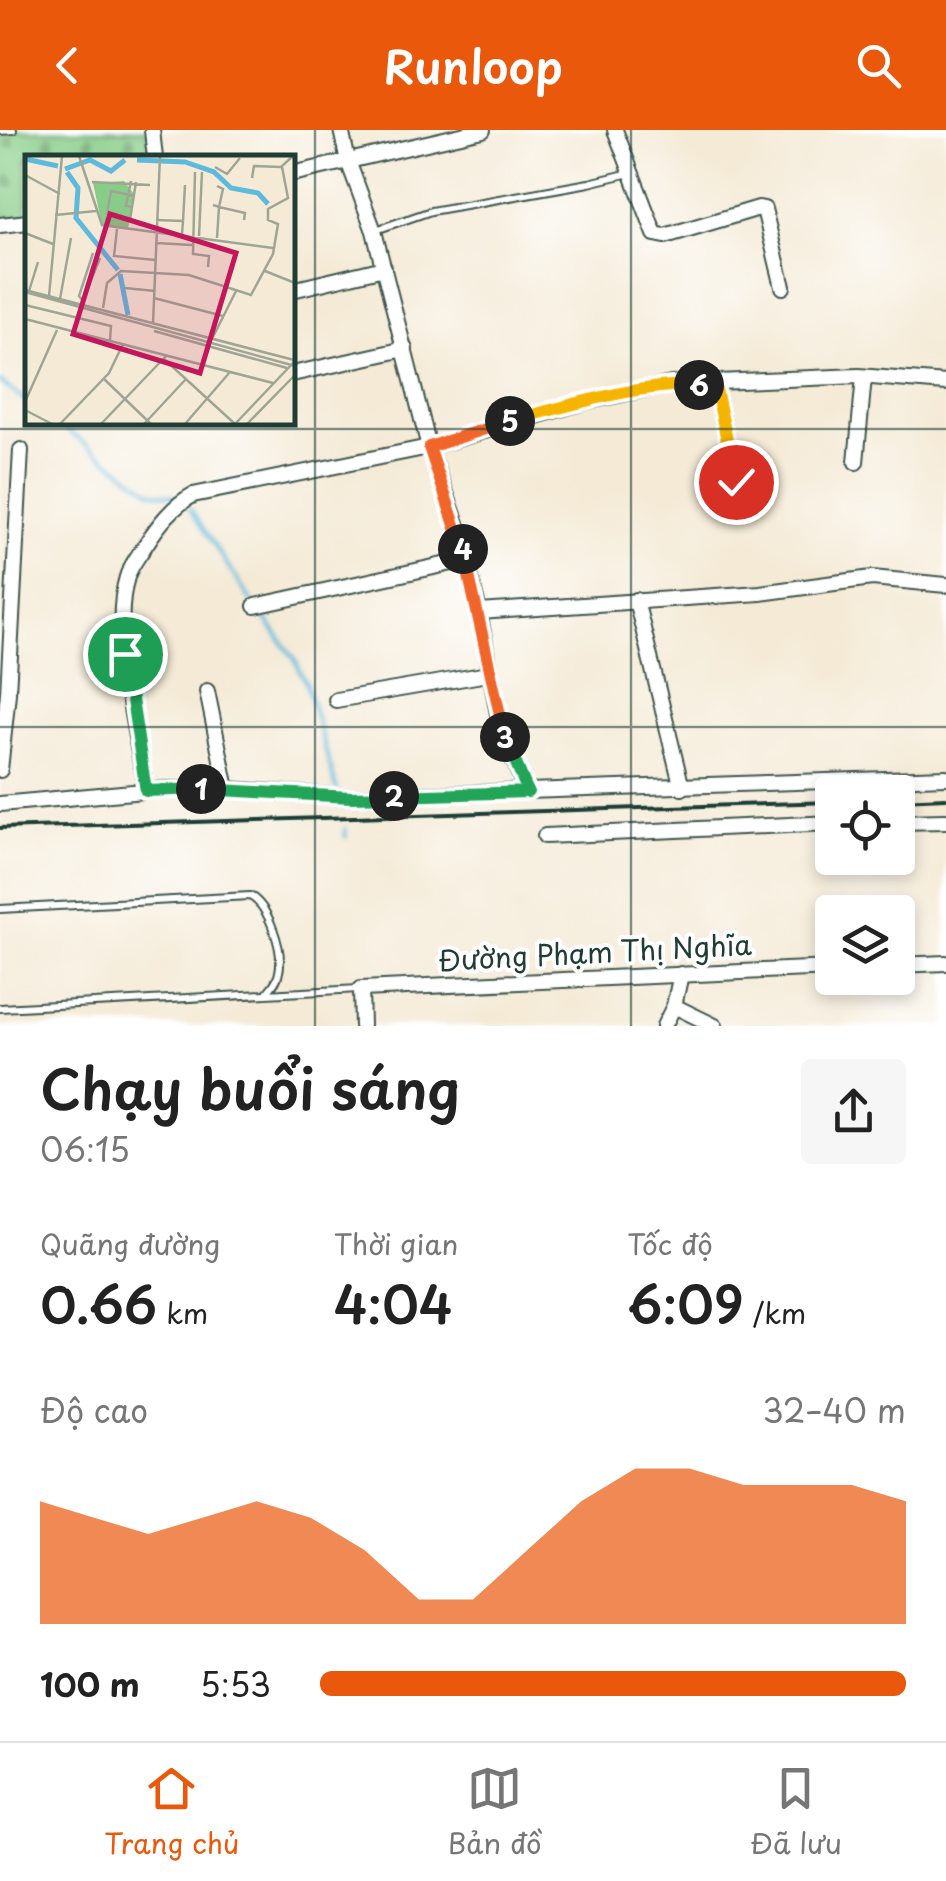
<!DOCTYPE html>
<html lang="vi">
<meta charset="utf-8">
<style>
:root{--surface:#fff;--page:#f6f6f6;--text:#222;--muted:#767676;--line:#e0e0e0;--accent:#ea580c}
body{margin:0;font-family:"Playpen Sans",sans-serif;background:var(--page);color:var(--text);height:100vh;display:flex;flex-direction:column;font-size:38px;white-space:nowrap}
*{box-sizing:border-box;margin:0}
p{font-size:32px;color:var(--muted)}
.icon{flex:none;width:55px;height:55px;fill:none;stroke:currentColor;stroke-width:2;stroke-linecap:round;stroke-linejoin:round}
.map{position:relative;height:896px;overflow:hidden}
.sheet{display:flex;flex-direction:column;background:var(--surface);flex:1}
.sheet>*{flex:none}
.tools{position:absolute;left:815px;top:645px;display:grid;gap:20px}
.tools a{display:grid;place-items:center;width:100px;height:100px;border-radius:10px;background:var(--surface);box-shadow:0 5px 15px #0003;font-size:50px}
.pin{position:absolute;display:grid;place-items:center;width:85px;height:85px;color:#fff;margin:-42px;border:5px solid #fff;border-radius:50%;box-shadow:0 2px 10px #0007}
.km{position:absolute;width:50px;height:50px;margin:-25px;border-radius:50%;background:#222;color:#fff;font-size:28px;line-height:50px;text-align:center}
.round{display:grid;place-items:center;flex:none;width:105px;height:105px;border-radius:10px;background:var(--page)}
.headline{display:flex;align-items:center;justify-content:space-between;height:170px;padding:0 40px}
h1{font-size:55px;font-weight:600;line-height:75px}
.stats{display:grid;grid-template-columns:repeat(3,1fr);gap:15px;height:170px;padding:10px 40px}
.stats div{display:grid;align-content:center}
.stats b{font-size:50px;font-weight:600}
.stats small{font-size:28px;font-weight:400}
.stats p{font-size:28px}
.chart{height:280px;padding:20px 40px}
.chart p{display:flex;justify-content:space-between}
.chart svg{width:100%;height:180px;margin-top:10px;fill:var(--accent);opacity:.7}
ul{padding:0 40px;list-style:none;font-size:32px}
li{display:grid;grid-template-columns:160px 120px 1fr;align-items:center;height:75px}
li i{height:25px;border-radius:12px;background:var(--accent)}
header{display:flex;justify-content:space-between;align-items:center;height:130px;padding:0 40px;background:var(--accent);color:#fff;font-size:45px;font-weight:600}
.menu{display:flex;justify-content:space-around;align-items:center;height:140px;border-top:2px solid var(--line);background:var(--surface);font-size:28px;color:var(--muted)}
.menu a{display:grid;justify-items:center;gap:5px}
.menu .active{color:var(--accent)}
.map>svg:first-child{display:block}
.cemetery{fill:url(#cemetery-stones);stroke:#54855e;stroke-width:2.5}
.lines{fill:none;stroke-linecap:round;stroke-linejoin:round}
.stream{stroke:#5ebadc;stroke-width:4}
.service-casing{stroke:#3f574c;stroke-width:10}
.minor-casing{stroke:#3f574c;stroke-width:18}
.service{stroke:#fff;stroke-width:6}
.minor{stroke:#fff;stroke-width:14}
.rail{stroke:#1f3d34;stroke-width:4}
.split-1-casing{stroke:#fff;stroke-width:20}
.split-2-casing{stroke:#fff;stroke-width:20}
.split-3-casing{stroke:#fff;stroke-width:20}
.split-4-casing{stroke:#fff;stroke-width:20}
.split-5-casing{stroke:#fff;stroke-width:20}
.split-6-casing{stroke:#fff;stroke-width:20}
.split-7-casing{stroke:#fff;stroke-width:20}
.split-1{stroke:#22a559;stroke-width:12}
.split-2{stroke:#22a559;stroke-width:12}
.split-3{stroke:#22a559;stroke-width:12}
.split-4{stroke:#f0652b;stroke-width:12}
.split-5{stroke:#f0652b;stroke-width:12}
.split-6{stroke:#f5b400;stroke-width:12}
.split-7{stroke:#f5b400;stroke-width:12}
.grid{fill:none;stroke:#1f3d34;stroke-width:2.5;stroke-opacity:0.55}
.labels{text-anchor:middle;stroke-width:8;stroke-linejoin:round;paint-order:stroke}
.street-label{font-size:28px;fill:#1f3d34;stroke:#fff}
.inset-river{fill:none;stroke:#5ebadc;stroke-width:5}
.inset-road{fill:none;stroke:#9fa595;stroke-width:2.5}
.view{fill:#c2185b;fill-opacity:0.15;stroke:#c2185b;stroke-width:5}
.inset-edge{fill:none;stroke:#1f3d34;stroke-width:5}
</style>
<header><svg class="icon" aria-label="back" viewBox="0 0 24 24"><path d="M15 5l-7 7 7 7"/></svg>Runloop<svg class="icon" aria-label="search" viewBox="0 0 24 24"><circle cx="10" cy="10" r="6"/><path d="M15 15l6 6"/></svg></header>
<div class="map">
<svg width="946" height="896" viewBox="0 0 946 896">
<defs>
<pattern id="cemetery-stones" width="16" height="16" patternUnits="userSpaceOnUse" patternTransform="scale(2.5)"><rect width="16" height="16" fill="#88cd87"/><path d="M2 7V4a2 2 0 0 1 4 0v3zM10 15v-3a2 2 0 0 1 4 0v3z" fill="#6fa86f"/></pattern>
</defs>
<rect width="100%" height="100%" fill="#fff"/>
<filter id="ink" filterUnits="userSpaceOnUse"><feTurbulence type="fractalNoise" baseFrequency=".01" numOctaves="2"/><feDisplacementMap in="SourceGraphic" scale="20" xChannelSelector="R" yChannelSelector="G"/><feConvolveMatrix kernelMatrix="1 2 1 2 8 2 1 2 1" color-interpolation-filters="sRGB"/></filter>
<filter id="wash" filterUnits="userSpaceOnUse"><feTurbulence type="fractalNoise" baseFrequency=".0048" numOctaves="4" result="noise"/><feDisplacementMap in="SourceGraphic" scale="40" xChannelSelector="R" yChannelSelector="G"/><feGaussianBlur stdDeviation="2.25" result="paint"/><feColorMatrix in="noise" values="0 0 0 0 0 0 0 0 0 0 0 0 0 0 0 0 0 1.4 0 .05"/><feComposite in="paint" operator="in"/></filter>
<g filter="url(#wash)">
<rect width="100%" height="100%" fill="#f4ead6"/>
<!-- cemetery -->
<path class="cemetery" d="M0,0H147L151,27L28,28L27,87L0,90Z"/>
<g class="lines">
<!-- stream -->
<g class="stream">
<path d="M0,252L28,272"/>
<path d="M55,292L151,361L183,368"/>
<path d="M190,379L252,472"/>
<path d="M258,479L294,528L306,553L337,660"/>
<path d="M345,699L346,707"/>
</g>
</g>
</g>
<g filter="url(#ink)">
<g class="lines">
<defs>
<g id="service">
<path d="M0,1L13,0"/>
<path d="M376,100L431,81L589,53L630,43"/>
<path d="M0,779L250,766C269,776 284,821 279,842C278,851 271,857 266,864"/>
<path d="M0,878L359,859"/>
</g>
<g id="minor">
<path d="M152,0L155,28"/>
<path d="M341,0L348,31L374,101L429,317L457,393L479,482L501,600L527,662"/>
<path d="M615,0L655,104L665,106L759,78L764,79L783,157"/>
<path d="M292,44L483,0"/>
<path d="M0,95L28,92"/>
<path d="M292,160L384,138"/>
<path d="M292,244L405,219"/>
<path d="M715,255L736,352"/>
<path d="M856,332L864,247"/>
<path d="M636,470L682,658"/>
<path d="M255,476L466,430"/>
<path d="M479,482L760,463L872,448L946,455"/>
<path d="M207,561L227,659"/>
<path d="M336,570L488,544"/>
<path d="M0,640L8,563L21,320"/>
<path d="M146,661C137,604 110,501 127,447C130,436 140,424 146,414C159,394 173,376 193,365L429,317L584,272L671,254L859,246L946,253"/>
<path d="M0,674L166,659H227L351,667L946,647"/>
<path d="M898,692L946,691"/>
<path d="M545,706L832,693"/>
<path d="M898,835L946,833"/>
<path d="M674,876L715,896"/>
<path d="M362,896L361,859L832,838"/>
<path d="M664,896L674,876L681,844"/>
</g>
</defs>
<!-- service casing -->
<use href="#service" class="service-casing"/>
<!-- minor casing -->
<use href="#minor" class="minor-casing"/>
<!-- service -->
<use href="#service" class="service"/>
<!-- minor -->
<use href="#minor" class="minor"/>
<!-- rail -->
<g class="rail">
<path d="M898,670L946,668"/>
<path d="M0,698L832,672"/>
</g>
</g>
</g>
<g class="lines" filter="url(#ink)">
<defs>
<path id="split-1" d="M125,524L146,661L201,659"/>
<path id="split-2" d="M201,659L351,667L394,666"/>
<path id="split-3" d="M394,666L528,662L505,607"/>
<path id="split-4" d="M463,419L505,607"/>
<path id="split-5" d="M463,419L429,317L510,291"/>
<path id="split-6" d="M510,291C572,275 635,254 699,255"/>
<path id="split-7" d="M699,255H715L736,352"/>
</defs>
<!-- split-1 casing -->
<use href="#split-1" class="split-1-casing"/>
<!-- split-2 casing -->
<use href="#split-2" class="split-2-casing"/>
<!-- split-3 casing -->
<use href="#split-3" class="split-3-casing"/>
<!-- split-4 casing -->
<use href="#split-4" class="split-4-casing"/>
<!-- split-5 casing -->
<use href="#split-5" class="split-5-casing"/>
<!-- split-6 casing -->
<use href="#split-6" class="split-6-casing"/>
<!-- split-7 casing -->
<use href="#split-7" class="split-7-casing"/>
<!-- split-1 -->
<use href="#split-1" class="split-1"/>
<!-- split-2 -->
<use href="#split-2" class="split-2"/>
<!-- split-3 -->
<use href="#split-3" class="split-3"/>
<!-- split-4 -->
<use href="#split-4" class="split-4"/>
<!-- split-5 -->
<use href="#split-5" class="split-5"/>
<!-- split-6 -->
<use href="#split-6" class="split-6"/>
<!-- split-7 -->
<use href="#split-7" class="split-7"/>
</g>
<!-- grid -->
<path class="grid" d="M315,0V896M631,0V896M0,299H946M0,597H946"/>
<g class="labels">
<!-- street labels -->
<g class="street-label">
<text transform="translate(595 823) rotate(-3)" y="10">Đường Phạm Thị Nghĩa</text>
</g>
</g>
<!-- overview -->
<g transform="translate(25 25)">
<rect width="270" height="270" fill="#f4ead6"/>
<path d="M99,26L109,39L103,74L77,70L68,28Z" fill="#88cd87"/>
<path class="inset-river" d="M0,4L33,11M112,5L160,7L189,17L206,33L233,38L243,49M40,14L65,5L86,16L100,5M42,17L53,33L51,63L93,115M95,119L103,160"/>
<path class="inset-road" d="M54,1L77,70L248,93M190,12L202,19L215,3M170,17L168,99L184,101L183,112M0,20L35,39M227,23L229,11L256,12L268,1M106,26L101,51L107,52M67,27L125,30M188,50L194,52L198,34L192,31M30,60L71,56M106,63L82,59L86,36L110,41M105,65L111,27M131,65L158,66L157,79M158,66L160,30M92,74L89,101L130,105M0,78L28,89M174,81L177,17M192,83L194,52L220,58L219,65M131,88L167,90M240,116L270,128M100,133L130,136M0,135L269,205M4,136L13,107M0,137L270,211M24,141L37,1M129,143L198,161M35,144L46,83M58,146L54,141L68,98M57,148L75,103M0,150L86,171L85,185M78,153L82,128L96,116L164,120L226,140L248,99L253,69L243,65V54L263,43L257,12M0,164L248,228M128,169L135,1M129,176L262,213M187,184L211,136M139,204L210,269M79,224L126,269M0,247L32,175M0,255L27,269M35,269L84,218L98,189M76,269L141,201M119,269L161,224M160,269L205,217M210,269L270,206M222,269L270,220"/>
<path class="view" d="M85,59L211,98L175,218L48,179Z"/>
<rect width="270" height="270" class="inset-edge"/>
</g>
</svg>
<div class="tools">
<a><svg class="icon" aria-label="locate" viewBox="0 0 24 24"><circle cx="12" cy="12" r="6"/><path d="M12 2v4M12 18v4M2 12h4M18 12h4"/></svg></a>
<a><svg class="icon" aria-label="layers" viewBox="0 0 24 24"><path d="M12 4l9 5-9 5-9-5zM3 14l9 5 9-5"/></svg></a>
</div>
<div class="pin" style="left:125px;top:524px;background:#1e9e55"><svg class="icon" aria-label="arrive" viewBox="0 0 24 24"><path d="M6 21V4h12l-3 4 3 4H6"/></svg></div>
<div class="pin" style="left:736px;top:352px;background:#d93025"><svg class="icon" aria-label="check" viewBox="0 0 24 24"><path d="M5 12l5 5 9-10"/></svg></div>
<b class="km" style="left:201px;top:659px">1</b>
<b class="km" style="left:394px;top:666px">2</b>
<b class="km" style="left:505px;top:607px">3</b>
<b class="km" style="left:463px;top:419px">4</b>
<b class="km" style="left:510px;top:291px">5</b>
<b class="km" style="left:699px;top:255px">6</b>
</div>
<section class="sheet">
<div class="headline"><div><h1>Chạy buổi sáng</h1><p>06:15</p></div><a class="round"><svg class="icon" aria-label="share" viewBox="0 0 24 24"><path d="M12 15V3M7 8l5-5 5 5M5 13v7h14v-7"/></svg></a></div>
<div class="stats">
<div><p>Quãng đường</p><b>0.66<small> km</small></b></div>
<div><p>Thời gian</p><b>4:04</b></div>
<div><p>Tốc độ</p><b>6:09<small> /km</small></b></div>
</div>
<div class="chart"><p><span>Độ cao</span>32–40 m</p>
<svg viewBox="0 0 160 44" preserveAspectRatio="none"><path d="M0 44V14L10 18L20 22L30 18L40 14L50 18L60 26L70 38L80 38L90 26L100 14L110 6L120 6L130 10L140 10L150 10L160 14V44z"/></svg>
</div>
<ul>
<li><b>100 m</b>5:53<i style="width:100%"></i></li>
</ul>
</section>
<nav class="menu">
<a class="active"><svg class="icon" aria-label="home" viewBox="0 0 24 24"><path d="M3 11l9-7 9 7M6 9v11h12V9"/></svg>Trang chủ</a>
<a><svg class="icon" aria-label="map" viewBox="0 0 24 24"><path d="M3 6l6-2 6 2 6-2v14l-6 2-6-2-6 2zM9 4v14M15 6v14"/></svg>Bản đồ</a>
<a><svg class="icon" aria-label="saved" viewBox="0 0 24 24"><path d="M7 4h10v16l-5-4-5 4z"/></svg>Đã lưu</a>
</nav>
